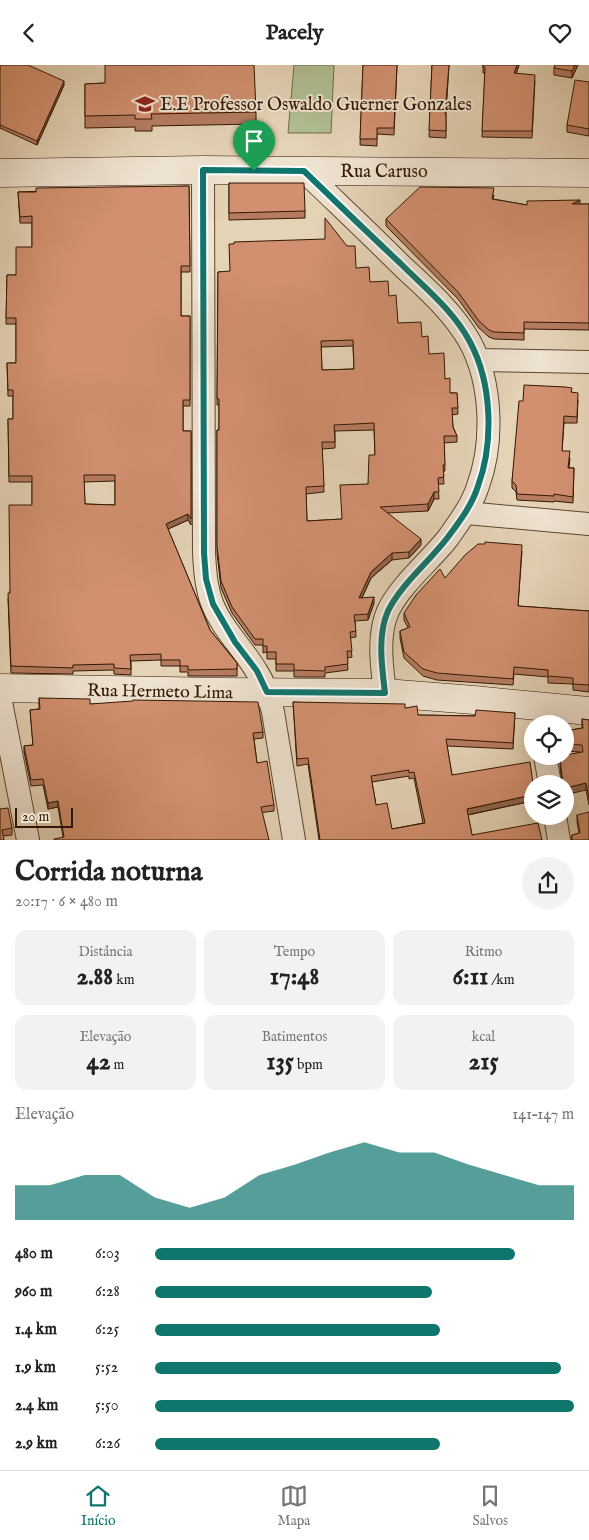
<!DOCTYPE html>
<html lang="pt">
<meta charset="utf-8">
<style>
:root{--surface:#fff;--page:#f2f2f2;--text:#222;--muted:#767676;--line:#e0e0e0;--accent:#0f766e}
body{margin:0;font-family:"IM FELL English",serif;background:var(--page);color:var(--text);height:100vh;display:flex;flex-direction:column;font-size:19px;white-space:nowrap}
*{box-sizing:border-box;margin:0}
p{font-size:16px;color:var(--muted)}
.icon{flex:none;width:28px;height:28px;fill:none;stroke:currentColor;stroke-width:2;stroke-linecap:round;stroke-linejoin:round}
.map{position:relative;height:775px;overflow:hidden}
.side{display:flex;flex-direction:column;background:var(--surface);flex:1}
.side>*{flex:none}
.tools{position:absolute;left:524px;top:650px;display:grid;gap:10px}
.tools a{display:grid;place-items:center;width:50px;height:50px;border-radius:50%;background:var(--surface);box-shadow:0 5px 20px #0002;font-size:25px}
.scale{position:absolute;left:15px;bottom:12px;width:58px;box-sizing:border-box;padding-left:5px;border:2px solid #321702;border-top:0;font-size:14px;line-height:18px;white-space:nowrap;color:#321702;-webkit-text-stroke:4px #eee2d0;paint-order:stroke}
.pin{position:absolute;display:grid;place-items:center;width:42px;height:42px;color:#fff;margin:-51px -21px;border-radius:50% 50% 50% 0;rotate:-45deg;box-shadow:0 0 5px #0007}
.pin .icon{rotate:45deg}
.round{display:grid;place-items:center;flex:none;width:52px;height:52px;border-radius:26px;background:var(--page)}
.overview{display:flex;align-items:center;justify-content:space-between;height:85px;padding:0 15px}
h1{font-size:28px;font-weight:800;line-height:38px}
.stats{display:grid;grid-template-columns:repeat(3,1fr);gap:8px;height:85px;padding:5px 15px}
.stats div{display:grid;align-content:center;border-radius:12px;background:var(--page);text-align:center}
.stats b{font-size:25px;font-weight:800}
.stats small{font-size:14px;font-weight:400}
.stats p{font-size:14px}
.chart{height:140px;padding:10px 15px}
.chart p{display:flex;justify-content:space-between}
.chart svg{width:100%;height:90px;margin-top:5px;fill:var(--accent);opacity:.7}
ul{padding:0 15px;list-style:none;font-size:16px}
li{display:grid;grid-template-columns:80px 60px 1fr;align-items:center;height:38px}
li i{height:12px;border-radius:6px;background:var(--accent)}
header{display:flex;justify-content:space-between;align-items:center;height:65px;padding:0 15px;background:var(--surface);font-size:22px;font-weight:800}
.tabs{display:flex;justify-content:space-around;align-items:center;height:70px;border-top:1px solid var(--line);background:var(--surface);font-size:14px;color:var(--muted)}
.tabs a{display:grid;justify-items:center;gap:2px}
.tabs .active{color:var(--accent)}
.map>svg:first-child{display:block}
.green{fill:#b0be91;stroke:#716a4a}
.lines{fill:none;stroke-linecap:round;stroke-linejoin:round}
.street-casing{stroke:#5f462f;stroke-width:24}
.secondary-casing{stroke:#321702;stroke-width:29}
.street{stroke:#eee2d0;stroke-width:22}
.secondary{stroke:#eee2d0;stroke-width:28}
.wall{fill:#b57c60;stroke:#321702;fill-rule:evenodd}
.shaded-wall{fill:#93654e;stroke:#321702}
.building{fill:#d29070;stroke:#321702;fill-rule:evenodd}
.route-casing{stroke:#fff;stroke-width:10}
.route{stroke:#0f766e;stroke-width:6}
.labels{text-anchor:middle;stroke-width:4;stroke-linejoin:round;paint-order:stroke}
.poi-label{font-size:18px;fill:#321702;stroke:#eee2d0;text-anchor:start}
.street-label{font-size:18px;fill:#321702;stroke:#eee2d0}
</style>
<header><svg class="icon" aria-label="back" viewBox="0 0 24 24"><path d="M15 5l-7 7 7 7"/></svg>Pacely<svg class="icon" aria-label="heart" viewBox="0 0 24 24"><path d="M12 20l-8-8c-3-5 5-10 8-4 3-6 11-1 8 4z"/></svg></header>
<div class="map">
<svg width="589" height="775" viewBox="0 0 589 775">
<rect width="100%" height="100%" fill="#e5d3b6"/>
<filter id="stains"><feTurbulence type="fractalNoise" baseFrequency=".004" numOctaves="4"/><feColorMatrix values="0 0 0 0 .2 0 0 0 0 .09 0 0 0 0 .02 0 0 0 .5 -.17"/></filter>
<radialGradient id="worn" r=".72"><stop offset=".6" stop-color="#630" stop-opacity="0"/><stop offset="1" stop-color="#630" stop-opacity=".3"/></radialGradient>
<!-- green -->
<path class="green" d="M294,0H334L331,68H288Z"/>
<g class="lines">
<defs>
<g id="street">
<path d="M203,105L204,488C205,505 206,522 212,538C222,564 243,583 257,607C265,619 269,632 273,647L294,775"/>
<path d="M304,106C337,138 370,169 402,201C426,223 454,248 470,277C492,318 494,377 478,421C472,440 460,456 448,473C430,496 401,519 388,546C377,570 382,603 385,628"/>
<path d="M478,295L589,297"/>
<path d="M466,448L589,459"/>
<path d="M0,632L28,775"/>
<path d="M545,691L550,719"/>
<path d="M555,751L559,775"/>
</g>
<g id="secondary">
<path d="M0,108L203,105L589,108"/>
<path d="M0,623L222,627L385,628L474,635L589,646"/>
</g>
</defs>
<!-- street casing -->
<use href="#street" class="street-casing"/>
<!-- secondary casing -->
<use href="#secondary" class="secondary-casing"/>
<!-- street -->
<use href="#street" class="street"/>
<!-- secondary -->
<use href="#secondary" class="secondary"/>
</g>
<!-- wall -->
<g class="wall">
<path d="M0,0L64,20L37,80L0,63Z"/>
<path d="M363,0H397L394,70L377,69V81L360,80Z"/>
<path d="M432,0H449L446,49V73L429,72Z"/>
<path d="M483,0H519L516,9L535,16L532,73L482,72L485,8H483Z"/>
<path d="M555,0H578L572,13L554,10V3Z"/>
<path d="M589,17V71L567,67V60Z"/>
<path d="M105,18L256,47V59L152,61V66H135V62L85,63V19Z"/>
<path d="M229,118L305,146V153L229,155Z"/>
<path d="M189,121L190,207H181V251H190V341H183V366H191V460L188,455L168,464L210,565L237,598V611H188V607H180V601H161V595L131,596V610L114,609V605L73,606V609L11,608L8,534L32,440V417H9L8,354H13V331H8L7,298H16V259H6L7,210H16L32,182V158H20L18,127ZM115,416V440L85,439L84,417Z"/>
<path d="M494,130L493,134L527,140L589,139V265L524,264V275L494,274L489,272L479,263L458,234L386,161V154Z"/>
<path d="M356,203L370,217L389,231L398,258L422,272L429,289L445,314L450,328H457L458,349L452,350L453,362L457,371V377L444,378L445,406H443L444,419H438L439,434H434L428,446L387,448L421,480L409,493L392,495L371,513L362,533L374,538L368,555L355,556L356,572L350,573L352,592L347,593L348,605L325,608V612H294V606H276V594H267V587L263,588V580H255L232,548L221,523L217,488V365H219V340H217L218,207ZM353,281L354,304L322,305L321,282ZM374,365L375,390L368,419L342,454L307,456L306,429L324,427L322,384L335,383V366Z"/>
<path d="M572,327L578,335L577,358H564L562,386L570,393L569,403H574L573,438L554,436V437L517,435L516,427L512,423V416L523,336Z"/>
<path d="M522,486L518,541L589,546V627L573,625V619L548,618V612L514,609L513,620L437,615L423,611L404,593L400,573V566L408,563L404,555V548L445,513Z"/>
<path d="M39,633L90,639L263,667V673L254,674L257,698L274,740V746L63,772L58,742L48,744L43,720L31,721L24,687V681L33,680L30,645L39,644Z"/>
<path d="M293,637L405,643L418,650L475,651L515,648L513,684L447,681L452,710L532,719V736L468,750L472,770L542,775H319L308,699L297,701ZM409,711V714L414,713L423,758L392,764L376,740L372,717Z"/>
<path d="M582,654L589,655V740L586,725L565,719H562L560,701V694L580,687L565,686V666L582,663Z"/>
<path d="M0,744L12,763V770L3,771L0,775Z"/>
<path d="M577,750L589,775H571L572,770L579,768L577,757Z"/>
</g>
<!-- shaded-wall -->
<g class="shaded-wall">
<path d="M517,0H519L514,15V8Z"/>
<path d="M575,0H578L572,13V6Z"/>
<path d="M64,16V20L37,80V76Z"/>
<path d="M580,135V142L572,139Z"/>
<path d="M434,427V434L428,446V439Z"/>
<path d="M188,449V455L166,465V459Z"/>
<path d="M421,474V480L409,493V487Z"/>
<path d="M392,488V495L371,513L359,539V533L371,507Z"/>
<path d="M374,532V538L368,555V549Z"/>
<path d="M586,718V725L565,730V723Z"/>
<path d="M532,730V736L467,750V744Z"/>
<path d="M58,736V742L48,744V738Z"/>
</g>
<!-- building -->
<g class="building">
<path d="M0,0H28L64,16L37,76L0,60Z"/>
<path d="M105,0H254L256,47L151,49L152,54H135V50L85,51V19L105,18Z"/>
<path d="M363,0H397L394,63H377V74H360Z"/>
<path d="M432,0H449L445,49H446V66L429,65Z"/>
<path d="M483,0H517L514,8L535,10L532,66H482L485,2H483Z"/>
<path d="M555,0H575L572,6L554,3Z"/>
<path d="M575,15L589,17V64L567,60Z"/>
<path d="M229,118H304L305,146L229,148Z"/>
<path d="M189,121L190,201H181V251H190V335H183V366H191V454L188,449L166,459L210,565L237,598V604L188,605V601H180V595H161V589L130,590L131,604L114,603V599L73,600V603L11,601L8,528H10L9,440H32V411H9L8,354H13V325H8L7,298H16V253H6L7,210H16V182H32V151L20,152L18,127H36V123ZM84,410H115V440L85,439Z"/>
<path d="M420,122L494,123L492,134L527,140V136L580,135L572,139H589V258L524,257V268L494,267L489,265L479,256L458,227L386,154Z"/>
<path d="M325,153L347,181H355L356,203L369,202L370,217L388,216L389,231L396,230L398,258L421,257L422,272L428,271L429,289L444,288L445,314L450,313V328H457L458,343H452L453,362L457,371H444L445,400H443L444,412L438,413L439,427H434L428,439L380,442L421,474L409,487L392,488L371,507L359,533L374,532L368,549L354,550L356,566L350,567L352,586H347L348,599L325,602V606L294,605V599H276V587H267V581H263V574H255L232,542L221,516L217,481V365H219V334H217L218,207L230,206L229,179H234V177L325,174ZM353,275L354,304L322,305L321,276ZM374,358L375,390H369L368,419L340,420L342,454L307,456L306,422L324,421L322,377H335L334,360Z"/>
<path d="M524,320L565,322L572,323L571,327L578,328L577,352L564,351L562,386H570L568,403H574L573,432L554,429V431L517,429L516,420L512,416L519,336H523Z"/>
<path d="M485,477L522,480L518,541L589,546V620L573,619V613L548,611V605L514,602L513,614L437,608L423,604L404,587L400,566L410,562L404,548L416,530L440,504L445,513L465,490L478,479H485Z"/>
<path d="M39,633L90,634V639L133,636V635L258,637L263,667L253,668L257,698L267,696L274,740L261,742L269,775H54V774L64,772L58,736L48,738L43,714L31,715L24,681L33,680L30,645L40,644Z"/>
<path d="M293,637L405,639V643L417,641L418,650L475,651L476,645L515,648L513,678L446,674L452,710L530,697L533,719L532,730L467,744L472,770L538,758L542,775H320L308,693L297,694ZM409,705V708L414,707L425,758L392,764L387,738L376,740L371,711Z"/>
<path d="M582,654L589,655V733L586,718L565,723V719H563L560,694L564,693V691H565V690L583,687L582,680L565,679V666L583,663Z"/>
<path d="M8,743L12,763L2,765L4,775H0V744Z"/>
<path d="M589,747V775H572V770L580,768L577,750Z"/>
</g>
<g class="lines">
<defs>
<path id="route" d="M203,105L304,106C336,137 368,168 400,198C424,222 454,246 470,277C492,318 494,377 478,421C472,440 460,456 448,472C430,496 401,519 388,546C377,570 382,603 385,628L267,627L257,606L235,577L213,539L206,514L204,488Z"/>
</defs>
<!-- route casing -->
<use href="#route" class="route-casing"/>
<!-- route -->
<use href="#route" class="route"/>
</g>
<!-- icons -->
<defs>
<symbol id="school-bare" viewBox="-9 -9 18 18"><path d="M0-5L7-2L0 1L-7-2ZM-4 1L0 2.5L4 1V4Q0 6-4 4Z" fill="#8f2418" stroke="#eee2d0" stroke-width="2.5" paint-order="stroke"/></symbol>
</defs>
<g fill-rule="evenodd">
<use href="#school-bare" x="131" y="25" width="28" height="28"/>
</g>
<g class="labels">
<!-- poi labels -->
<g class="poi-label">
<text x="160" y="45">E.E Professor Oswaldo Guerner Gonzales</text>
</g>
<!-- street labels -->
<g class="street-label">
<text x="384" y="112">Rua Caruso</text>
<text transform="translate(160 626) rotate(1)" y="6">Rua Hermeto Lima</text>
</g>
</g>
<rect width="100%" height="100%" filter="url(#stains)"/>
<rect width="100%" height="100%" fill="url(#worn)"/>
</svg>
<div class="tools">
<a><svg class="icon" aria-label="locate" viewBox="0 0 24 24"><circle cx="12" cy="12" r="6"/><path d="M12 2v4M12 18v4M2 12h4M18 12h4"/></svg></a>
<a><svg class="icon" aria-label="layers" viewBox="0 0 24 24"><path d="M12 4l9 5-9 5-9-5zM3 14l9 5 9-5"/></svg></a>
</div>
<div class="scale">20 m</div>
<div class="pin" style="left:254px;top:106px;background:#1e9e55"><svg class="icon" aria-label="arrive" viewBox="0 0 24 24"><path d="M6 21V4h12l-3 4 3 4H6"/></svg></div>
</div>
<section class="side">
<div class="overview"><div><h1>Corrida noturna</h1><p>20:17 · 6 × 480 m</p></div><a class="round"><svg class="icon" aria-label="share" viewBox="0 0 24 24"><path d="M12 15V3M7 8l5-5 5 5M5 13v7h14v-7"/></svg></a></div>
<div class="stats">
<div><p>Distância</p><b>2.88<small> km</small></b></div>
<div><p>Tempo</p><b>17:48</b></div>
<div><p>Ritmo</p><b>6:11<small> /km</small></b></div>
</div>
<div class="stats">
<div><p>Elevação</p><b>42<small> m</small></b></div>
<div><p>Batimentos</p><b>135<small> bpm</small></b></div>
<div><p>kcal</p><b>215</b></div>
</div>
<div class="chart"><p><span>Elevação</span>141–147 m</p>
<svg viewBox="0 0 160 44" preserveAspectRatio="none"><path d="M0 44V27L10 27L20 22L30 22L40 33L50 38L60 33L70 22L80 17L90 11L100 6L110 11L120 11L130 17L140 22L150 27L160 27V44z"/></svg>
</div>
<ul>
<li><b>480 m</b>6:03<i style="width:86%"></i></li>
<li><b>960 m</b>6:28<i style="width:66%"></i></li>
<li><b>1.4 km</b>6:25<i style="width:68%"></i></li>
<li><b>1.9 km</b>5:52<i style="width:97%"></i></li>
<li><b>2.4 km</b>5:50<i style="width:100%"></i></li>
<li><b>2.9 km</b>6:26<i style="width:68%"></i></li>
</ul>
</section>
<nav class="tabs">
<a class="active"><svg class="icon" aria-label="home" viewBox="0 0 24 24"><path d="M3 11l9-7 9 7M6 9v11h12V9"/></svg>Início</a>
<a><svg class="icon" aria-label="map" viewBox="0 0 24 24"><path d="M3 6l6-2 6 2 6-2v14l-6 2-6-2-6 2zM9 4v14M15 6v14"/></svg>Mapa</a>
<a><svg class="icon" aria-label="saved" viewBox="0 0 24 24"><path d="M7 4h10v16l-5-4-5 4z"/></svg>Salvos</a>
</nav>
